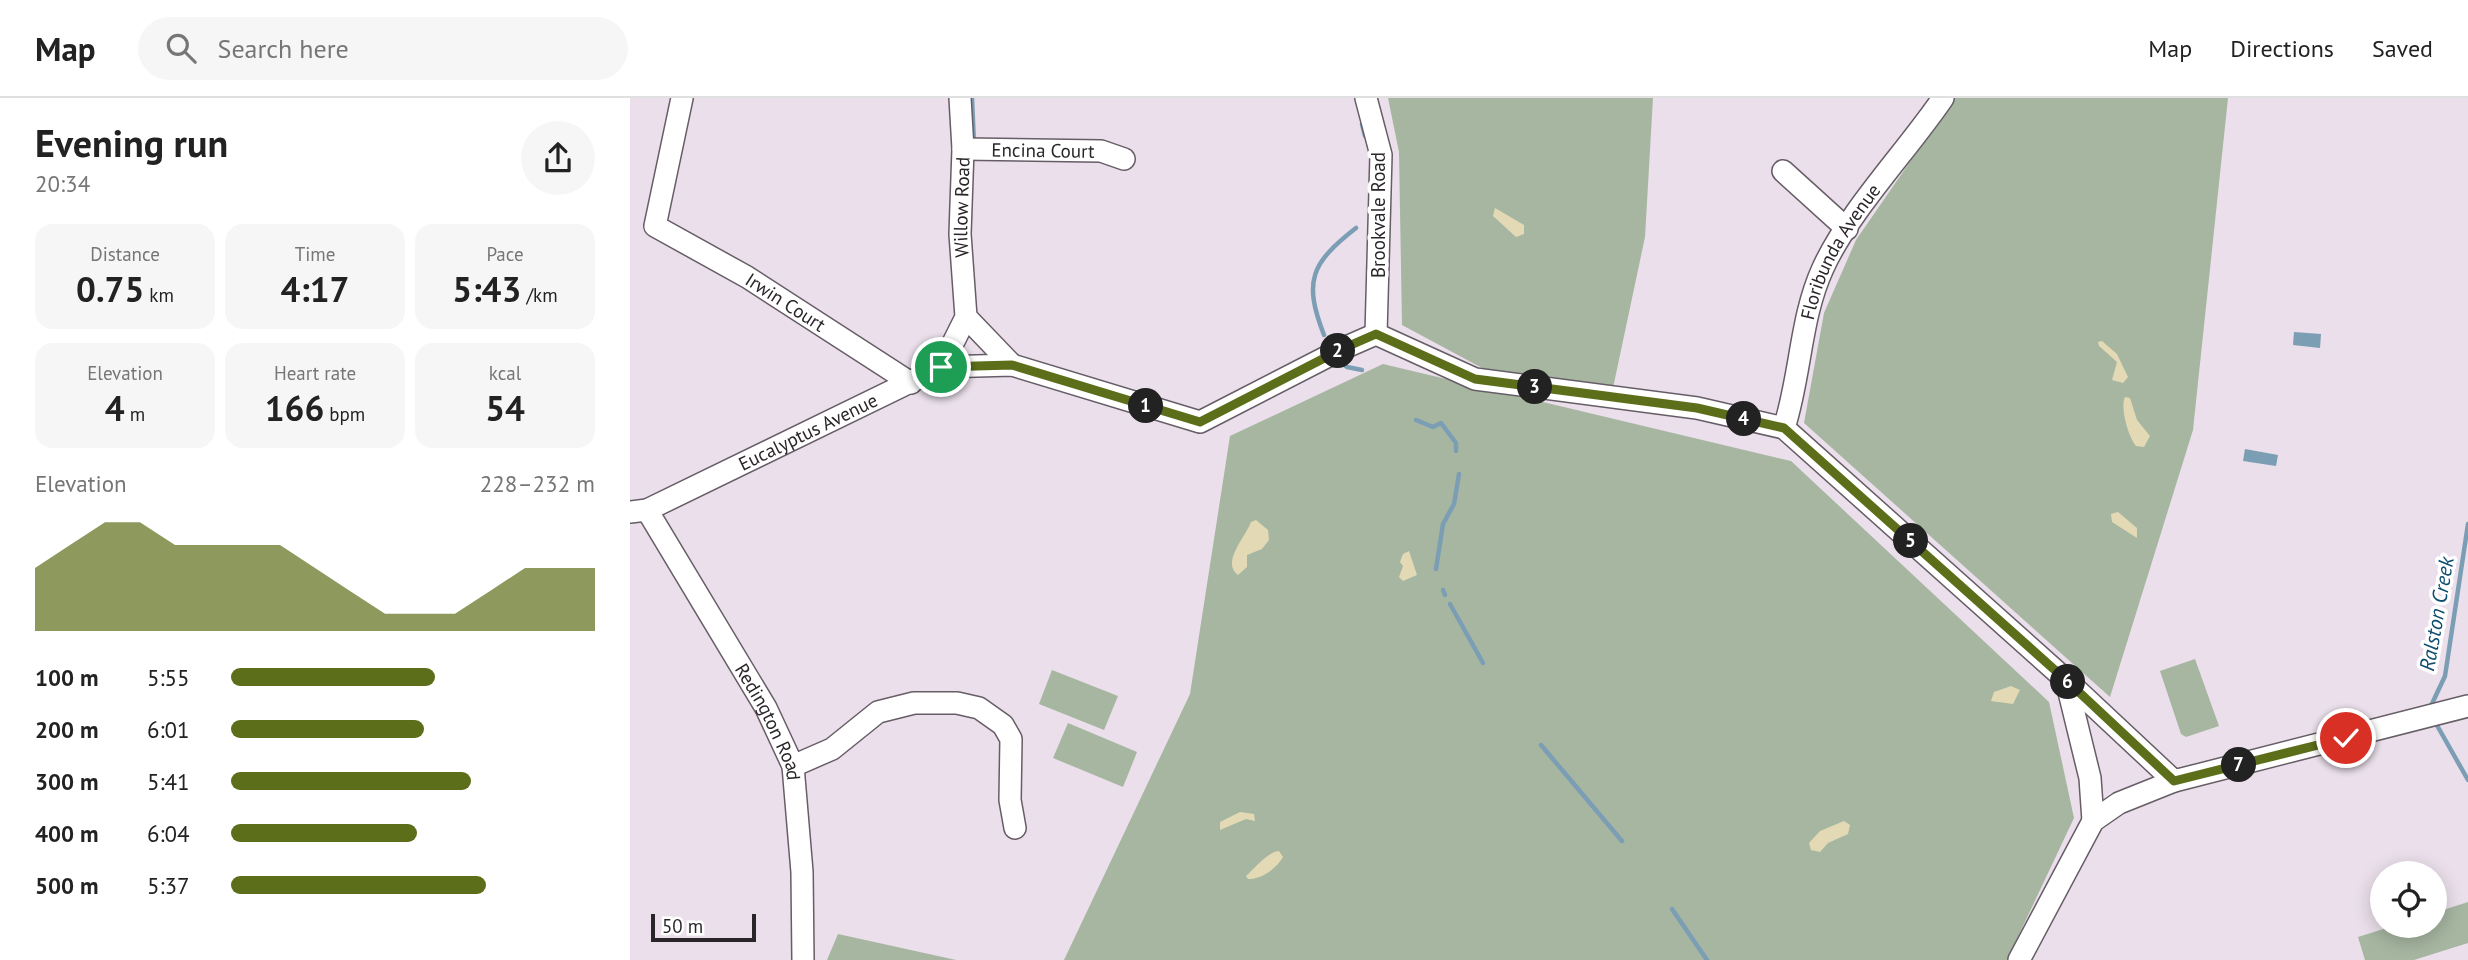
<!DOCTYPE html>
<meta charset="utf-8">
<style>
:root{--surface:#fff;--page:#f6f6f6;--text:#222;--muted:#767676;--line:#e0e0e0;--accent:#5d6e1a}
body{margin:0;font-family:"PT Sans",sans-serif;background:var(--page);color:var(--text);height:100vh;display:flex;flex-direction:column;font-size:26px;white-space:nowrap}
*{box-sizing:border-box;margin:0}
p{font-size:23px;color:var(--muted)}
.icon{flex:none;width:38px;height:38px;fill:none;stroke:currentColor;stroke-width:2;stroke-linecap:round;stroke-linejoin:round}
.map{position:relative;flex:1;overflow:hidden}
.details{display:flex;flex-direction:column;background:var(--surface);width:630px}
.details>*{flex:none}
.controls{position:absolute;left:1740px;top:763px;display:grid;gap:14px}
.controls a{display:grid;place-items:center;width:77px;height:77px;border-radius:50%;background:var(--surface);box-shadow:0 4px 18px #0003;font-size:35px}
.scale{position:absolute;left:21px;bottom:18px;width:105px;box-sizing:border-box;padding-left:7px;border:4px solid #292529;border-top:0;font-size:19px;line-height:24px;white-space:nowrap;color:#292529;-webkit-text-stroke:5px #fff;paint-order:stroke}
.pin{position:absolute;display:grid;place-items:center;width:60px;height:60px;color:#fff;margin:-30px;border:4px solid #fff;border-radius:50%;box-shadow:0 2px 7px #0007}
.km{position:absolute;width:35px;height:35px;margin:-18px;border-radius:50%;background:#222;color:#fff;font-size:19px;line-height:35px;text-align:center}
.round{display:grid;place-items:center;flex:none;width:74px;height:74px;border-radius:37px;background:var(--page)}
.summary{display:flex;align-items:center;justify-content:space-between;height:119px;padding:0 35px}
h1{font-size:38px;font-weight:700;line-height:52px}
.stats{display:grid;grid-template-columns:repeat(3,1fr);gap:10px;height:119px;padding:7px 35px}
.stats div{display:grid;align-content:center;border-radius:18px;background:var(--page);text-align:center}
.stats b{font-size:35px;font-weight:700}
.stats small{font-size:19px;font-weight:400}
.stats p{font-size:19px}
.chart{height:196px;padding:14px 35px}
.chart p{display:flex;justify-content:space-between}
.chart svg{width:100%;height:126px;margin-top:7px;fill:var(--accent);opacity:.7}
ul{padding:0 35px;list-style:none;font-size:23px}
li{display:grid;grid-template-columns:112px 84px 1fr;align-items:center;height:52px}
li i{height:18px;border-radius:9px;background:var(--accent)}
header{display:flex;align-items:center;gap:42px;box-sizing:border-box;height:98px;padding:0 35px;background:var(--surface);border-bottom:2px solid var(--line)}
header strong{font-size:33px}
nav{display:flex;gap:38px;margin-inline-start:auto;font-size:24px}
.search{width:490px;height:63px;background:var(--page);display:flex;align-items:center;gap:18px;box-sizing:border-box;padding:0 24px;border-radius:38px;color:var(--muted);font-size:26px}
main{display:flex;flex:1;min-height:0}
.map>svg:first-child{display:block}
.green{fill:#a6b6a1}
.sand{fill:#e3dab5}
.water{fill:#7b9eb5}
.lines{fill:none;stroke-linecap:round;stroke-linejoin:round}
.stream{stroke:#7b9eb5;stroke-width:4.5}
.minor-casing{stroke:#665d66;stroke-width:24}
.minor{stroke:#fff;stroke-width:21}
.route-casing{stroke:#fff;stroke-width:14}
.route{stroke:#5d6e1a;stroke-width:9}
.labels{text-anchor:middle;stroke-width:7;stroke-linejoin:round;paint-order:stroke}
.street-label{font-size:19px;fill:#292529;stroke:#fff}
.water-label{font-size:21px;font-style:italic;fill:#0d4d6e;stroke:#fff}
</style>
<header>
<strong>Map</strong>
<div class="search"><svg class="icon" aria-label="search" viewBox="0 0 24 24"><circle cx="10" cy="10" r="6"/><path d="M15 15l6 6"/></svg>Search here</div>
<nav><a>Map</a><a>Directions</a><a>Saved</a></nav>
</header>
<main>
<section class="details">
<div class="summary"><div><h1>Evening run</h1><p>20:34</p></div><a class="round"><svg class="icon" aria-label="share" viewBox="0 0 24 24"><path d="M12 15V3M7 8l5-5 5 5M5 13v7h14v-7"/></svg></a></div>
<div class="stats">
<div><p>Distance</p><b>0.75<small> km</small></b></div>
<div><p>Time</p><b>4:17</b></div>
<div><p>Pace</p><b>5:43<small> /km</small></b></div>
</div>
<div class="stats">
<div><p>Elevation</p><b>4<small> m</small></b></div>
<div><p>Heart rate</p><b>166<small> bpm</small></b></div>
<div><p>kcal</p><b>54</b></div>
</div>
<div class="chart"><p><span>Elevation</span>228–232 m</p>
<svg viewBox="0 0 160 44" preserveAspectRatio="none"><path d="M0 44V22L10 14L20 6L30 6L40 14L50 14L60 14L70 14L80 22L90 30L100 38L110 38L120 38L130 30L140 22L150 22L160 22V44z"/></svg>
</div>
<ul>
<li><b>100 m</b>5:55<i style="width:56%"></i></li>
<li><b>200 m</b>6:01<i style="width:53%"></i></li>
<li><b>300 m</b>5:41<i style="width:66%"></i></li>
<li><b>400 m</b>6:04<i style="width:51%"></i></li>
<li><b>500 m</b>5:37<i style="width:70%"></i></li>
</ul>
</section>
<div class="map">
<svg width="1838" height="862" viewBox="0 0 1838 862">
<rect width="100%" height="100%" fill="#eadfea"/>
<!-- green -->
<g class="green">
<path d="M758,0H1023L1015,139L983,290L854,271L772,227L769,54Z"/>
<path d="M1324,0H1598L1563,332L1480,599L1174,325L1194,215L1226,142Z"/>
<path d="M753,266L1161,363L1419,604L1444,720L1377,862H434L560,596L600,338Z"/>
<path d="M1565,561L1589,628L1556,639L1551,636L1530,573Z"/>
<path d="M422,572L488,598L474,632L409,606Z"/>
<path d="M438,625L507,654L493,689L423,660Z"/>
<path d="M1838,804V845L1784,862H1735L1728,839L1763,828H1804V815Z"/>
<path d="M208,836L326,862H197Z"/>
</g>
<!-- sand -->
<g class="sand">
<path d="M865,110L894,127V136L886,139L863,118Z"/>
<path d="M1472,243L1487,256L1498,279L1493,285L1482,282L1487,264L1469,248L1468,244Z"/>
<path d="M1495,299L1500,300L1507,322L1520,338L1514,349L1506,348C1498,338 1490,309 1495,299Z"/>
<path d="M1488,414L1507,430V440L1482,424L1481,416Z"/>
<path d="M626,422L638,432L639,442L632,451L617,457V469L608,477C591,464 615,440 621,424Z"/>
<path d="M779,453L787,477L773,483L769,479L773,468L770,464L773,456Z"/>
<path d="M1381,588L1390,592L1383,606L1361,603L1364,594Z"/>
<path d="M610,714L624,716L625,723L616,721L590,732V724Z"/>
<path d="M1214,723L1220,727L1218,736L1198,745L1190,754L1181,752L1179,745L1190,733Z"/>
<path d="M649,753L653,759C646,771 632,781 618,781L616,778C624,771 637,754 649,753Z"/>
</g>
<!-- water -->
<g class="water">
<path d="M1664,234L1691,236L1690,250L1663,247Z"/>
<path d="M1615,351L1648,357L1646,368L1613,363Z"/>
</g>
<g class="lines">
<!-- stream -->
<g class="stream">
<path d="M342,0L344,45"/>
<path d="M732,26L735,38"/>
<path d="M694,237C673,183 681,165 726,130"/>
<path d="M708,262L717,269L732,272"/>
<path d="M786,322L803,329L811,325L826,345V353"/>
<path d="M806,471L813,426L824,406L829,376"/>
<path d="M813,492L815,497"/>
<path d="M820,506L853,565"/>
<path d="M1800,610L1815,578L1838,426"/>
<path d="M1804,622L1838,682"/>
<path d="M911,647L992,743"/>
<path d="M1042,811L1077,862"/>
</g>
<defs>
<g id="minor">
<path id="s1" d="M52,0L25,128L117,179L281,285"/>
<path d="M736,0L751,57L746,236"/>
<path id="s2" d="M333,51L471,53L494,61"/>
<path d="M1153,73L1217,131"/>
<path d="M336,219L382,267"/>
<path id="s3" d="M311,269L336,219L330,136L333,51L330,0"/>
<path id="s4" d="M1154,330C1171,277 1170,220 1193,170C1219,113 1277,53 1313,0"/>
<path id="s5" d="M17,412L136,610L163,668L172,774L173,862"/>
<path id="s6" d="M0,414L17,412L311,269L382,267L570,324L714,250L746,236L845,281L1067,310L1154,330L1436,582L1544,683L1838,608"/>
<path d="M1436,582L1460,680L1463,723"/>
<path d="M163,668L202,651L248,614L284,605H327L349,610L373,627L381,641L380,702L385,730"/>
<path d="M1389,862L1463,723L1489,705L1544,683"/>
</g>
</defs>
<!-- minor casing -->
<use href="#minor" class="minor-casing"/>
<!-- minor -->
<use href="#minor" class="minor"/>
</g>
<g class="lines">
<defs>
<path id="route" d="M311,269L382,267L570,324L714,250L746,236L845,281L1067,310L1154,330L1436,582L1544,683L1716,640"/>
</defs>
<!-- route casing -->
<use href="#route" class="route-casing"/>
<!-- route -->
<use href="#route" class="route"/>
</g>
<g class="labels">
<!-- street labels -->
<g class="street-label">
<text dy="7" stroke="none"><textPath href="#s2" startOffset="80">Encina Court</textPath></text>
<text dy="7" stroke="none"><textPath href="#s3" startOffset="166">Willow Road</textPath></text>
<text transform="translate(748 117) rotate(-90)" y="7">Brookvale Road</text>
<text dy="7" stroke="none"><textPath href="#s4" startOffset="187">Floribunda Avenue</textPath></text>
<text dy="7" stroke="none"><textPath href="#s1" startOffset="282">Irwin Court</textPath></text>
<text dy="7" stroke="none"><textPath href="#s6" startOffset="196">Eucalyptus Avenue</textPath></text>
<text dy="7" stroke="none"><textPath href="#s5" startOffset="245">Redington Road</textPath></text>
</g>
<!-- water labels -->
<g class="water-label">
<text transform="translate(1807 516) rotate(-80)" y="7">Ralston Creek</text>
</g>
</g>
</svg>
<div class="controls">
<a><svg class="icon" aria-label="locate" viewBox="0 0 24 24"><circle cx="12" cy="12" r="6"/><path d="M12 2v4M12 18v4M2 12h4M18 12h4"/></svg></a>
</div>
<div class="scale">50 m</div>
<div class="pin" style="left:311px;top:269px;background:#1e9e55"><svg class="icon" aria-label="arrive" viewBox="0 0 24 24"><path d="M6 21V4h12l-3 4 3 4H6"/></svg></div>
<div class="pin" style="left:1716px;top:640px;background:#d93025"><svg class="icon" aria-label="check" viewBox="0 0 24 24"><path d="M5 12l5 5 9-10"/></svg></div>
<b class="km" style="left:516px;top:308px">1</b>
<b class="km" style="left:708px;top:253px">2</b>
<b class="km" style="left:905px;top:289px">3</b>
<b class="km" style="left:1114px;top:321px">4</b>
<b class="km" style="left:1281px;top:443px">5</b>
<b class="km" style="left:1438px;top:584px">6</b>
<b class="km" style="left:1609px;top:667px">7</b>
</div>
</main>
